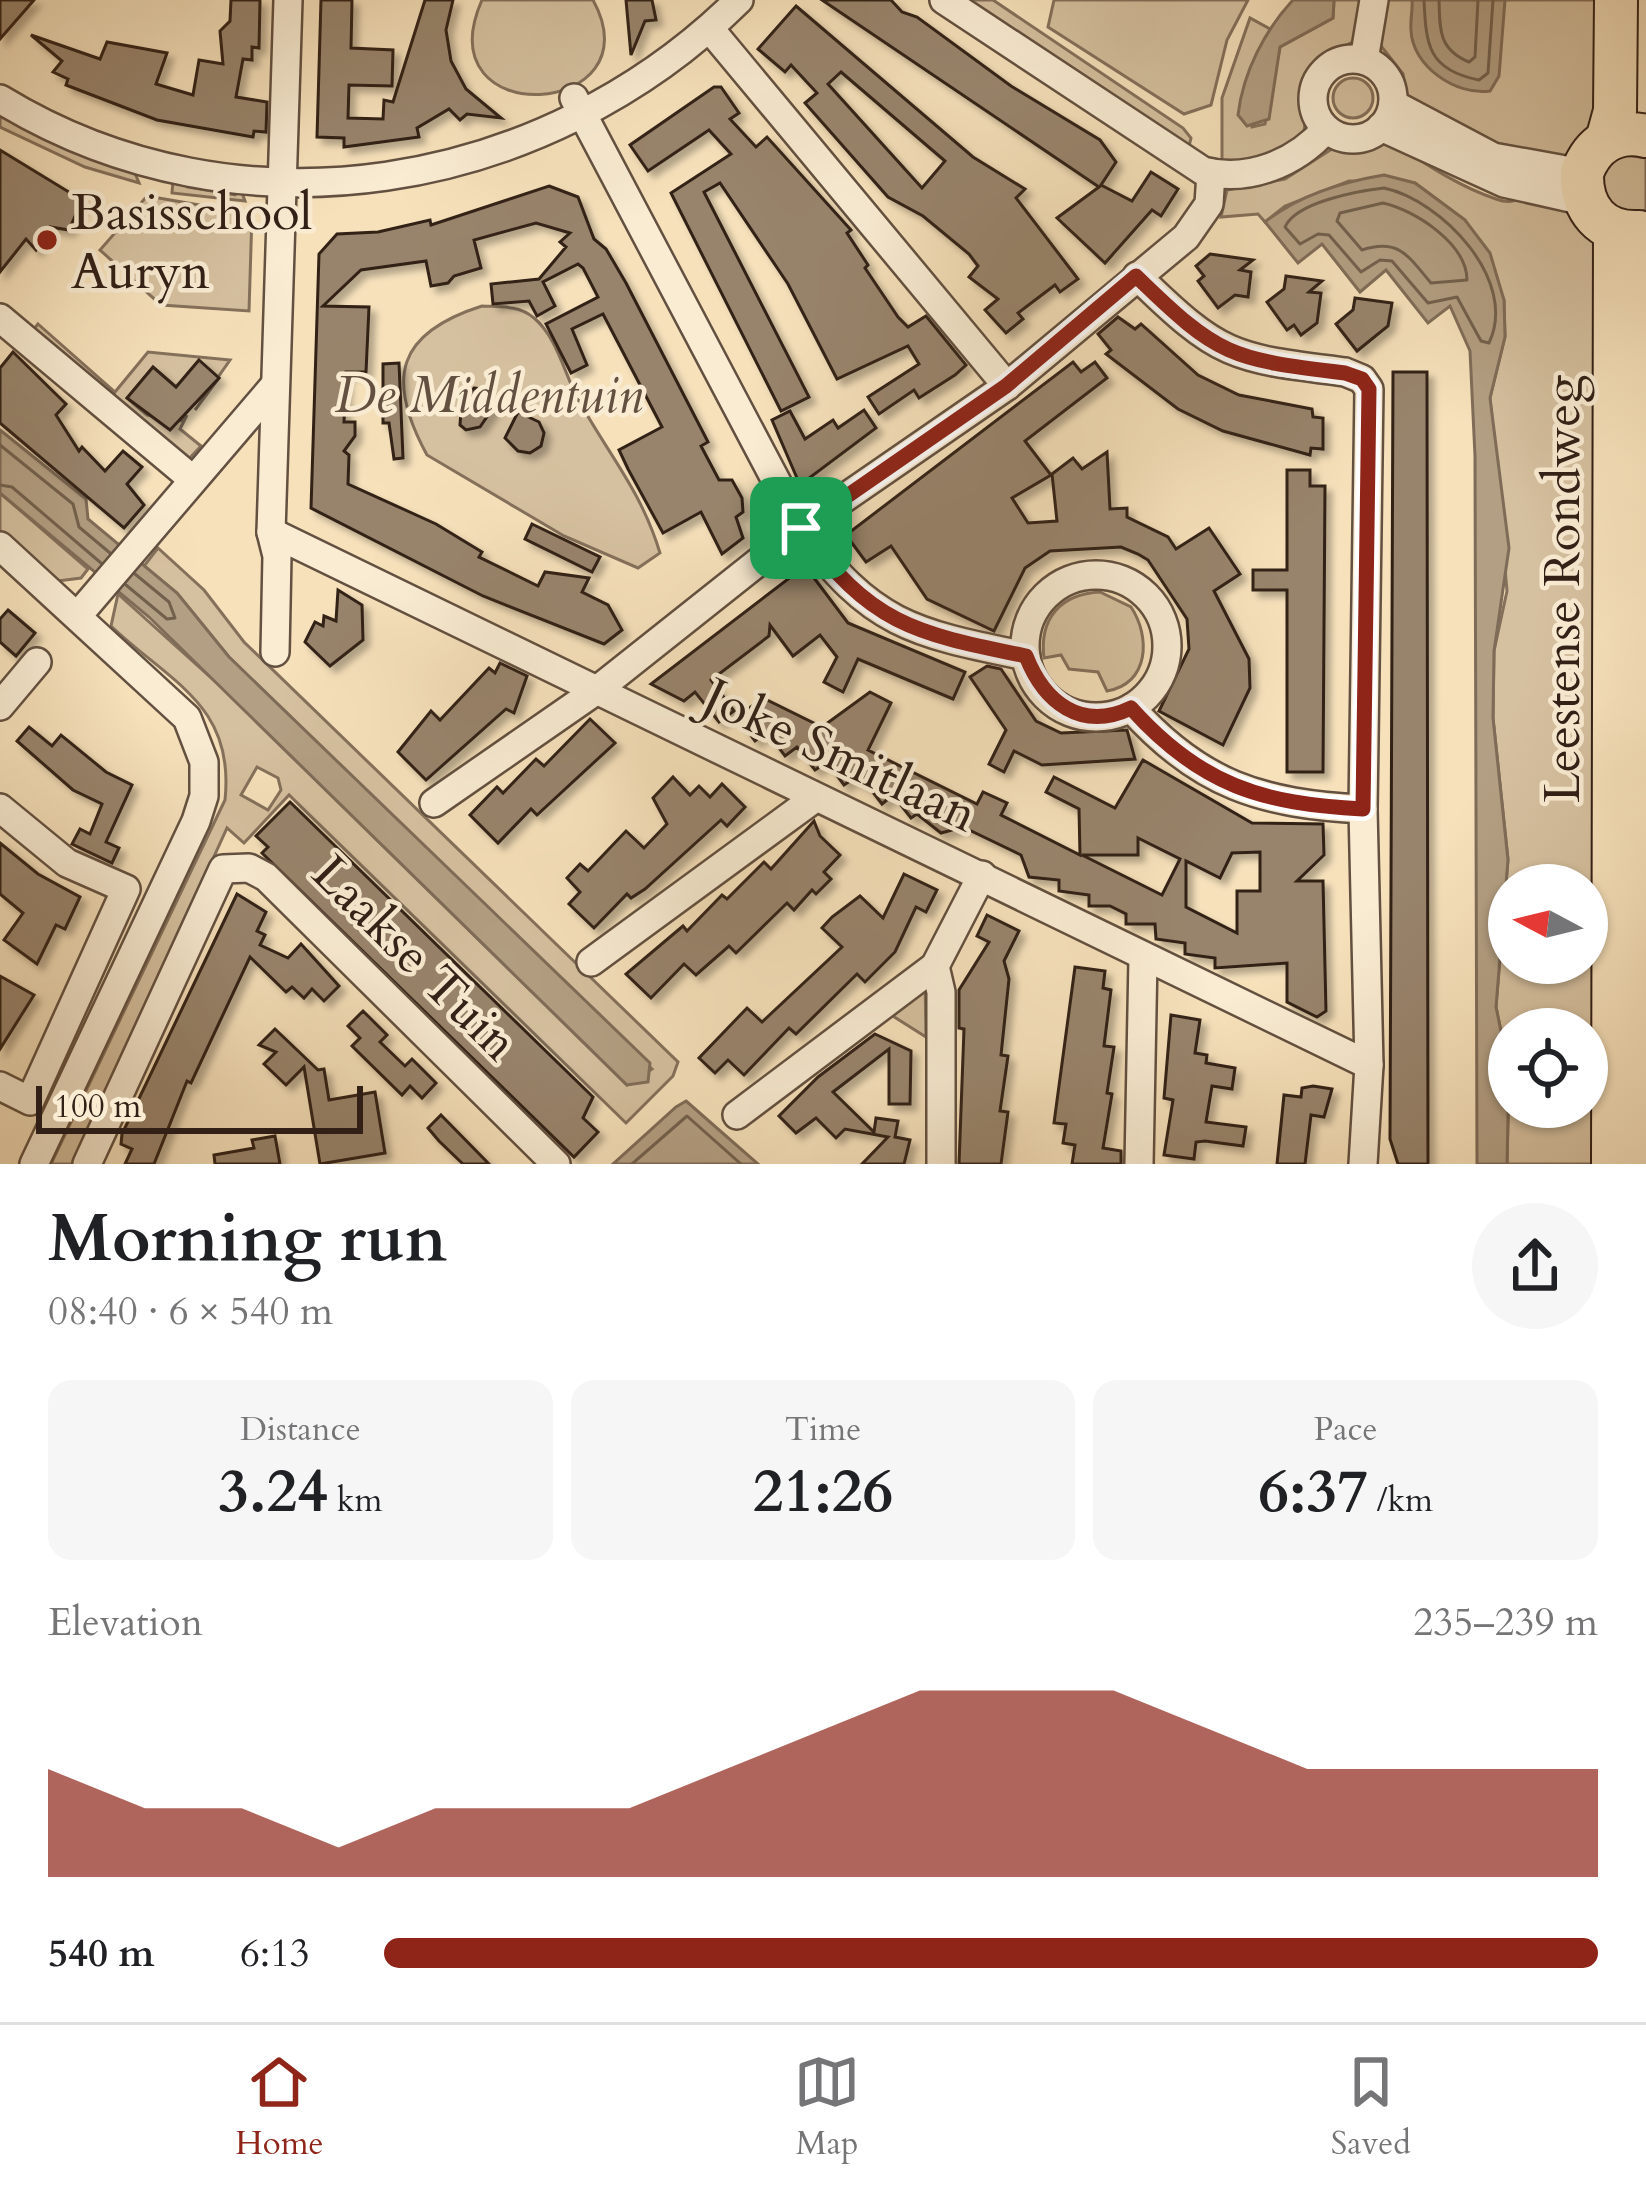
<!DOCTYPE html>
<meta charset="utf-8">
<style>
:root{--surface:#fff;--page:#f6f6f6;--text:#202124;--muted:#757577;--line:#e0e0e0;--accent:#8f2418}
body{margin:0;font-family:Cardo,serif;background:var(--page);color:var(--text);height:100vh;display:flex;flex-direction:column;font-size:45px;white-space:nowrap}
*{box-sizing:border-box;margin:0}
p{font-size:39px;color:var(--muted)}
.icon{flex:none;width:66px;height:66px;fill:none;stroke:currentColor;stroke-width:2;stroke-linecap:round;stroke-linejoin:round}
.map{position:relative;height:1164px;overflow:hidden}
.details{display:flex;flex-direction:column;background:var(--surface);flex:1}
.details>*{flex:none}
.needle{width:78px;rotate:277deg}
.fabs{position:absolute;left:1488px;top:864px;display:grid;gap:24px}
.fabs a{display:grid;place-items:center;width:120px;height:120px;border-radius:50%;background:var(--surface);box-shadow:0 3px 9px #0004;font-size:60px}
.scale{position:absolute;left:36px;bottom:30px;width:327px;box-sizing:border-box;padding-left:12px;border:6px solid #322017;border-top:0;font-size:33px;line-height:42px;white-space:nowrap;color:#322017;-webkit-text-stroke:9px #f9ecd3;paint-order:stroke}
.pin{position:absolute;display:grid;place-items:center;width:102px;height:102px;color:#fff;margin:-51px;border-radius:24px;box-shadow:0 6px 18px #0006}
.round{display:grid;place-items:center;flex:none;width:126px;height:126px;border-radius:63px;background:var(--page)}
.headline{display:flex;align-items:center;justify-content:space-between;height:204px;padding:0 48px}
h1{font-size:66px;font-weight:700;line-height:90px}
.metrics{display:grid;grid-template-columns:repeat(3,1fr);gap:18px;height:204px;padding:12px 48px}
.metrics div{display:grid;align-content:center;border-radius:24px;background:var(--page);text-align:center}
.metrics b{font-size:60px;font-weight:700}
.metrics small{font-size:33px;font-weight:400}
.metrics p{font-size:33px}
.chart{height:336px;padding:24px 48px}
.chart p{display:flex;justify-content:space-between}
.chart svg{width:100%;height:216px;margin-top:12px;fill:var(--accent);opacity:.7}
ul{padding:0 48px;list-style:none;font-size:39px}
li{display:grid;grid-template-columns:192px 144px 1fr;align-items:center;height:90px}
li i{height:30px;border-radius:15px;background:var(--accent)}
.dock{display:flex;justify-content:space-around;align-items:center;height:168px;border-top:3px solid var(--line);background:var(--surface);font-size:33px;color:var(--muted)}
.dock a{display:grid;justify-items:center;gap:6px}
.dock .on{color:var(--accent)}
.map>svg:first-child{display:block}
.green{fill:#d5c09f;stroke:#84705b;stroke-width:3;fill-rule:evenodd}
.water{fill:#b39f83;stroke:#7f6c58;stroke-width:3}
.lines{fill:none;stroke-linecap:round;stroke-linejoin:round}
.shore{stroke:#72604d;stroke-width:3}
.building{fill:#98846c;stroke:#322017;stroke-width:3;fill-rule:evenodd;filter:url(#shadow)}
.street-casing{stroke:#635040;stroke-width:32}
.primary-casing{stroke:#322017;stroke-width:46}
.street{stroke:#f9ecd3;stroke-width:27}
.primary{stroke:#f6e1bb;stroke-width:42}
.route-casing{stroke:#fff;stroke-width:24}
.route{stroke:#8f2418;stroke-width:15}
.poi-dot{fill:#8f2418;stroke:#f9ecd3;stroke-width:4.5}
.labels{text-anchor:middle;stroke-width:9;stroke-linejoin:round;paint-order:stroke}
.poi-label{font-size:51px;fill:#322017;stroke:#f9ecd3;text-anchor:start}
.park-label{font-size:51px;font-style:italic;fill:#635040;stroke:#f9ecd3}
.street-label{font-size:51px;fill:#322017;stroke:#f9ecd3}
</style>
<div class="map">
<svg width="1646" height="1164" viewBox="0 0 1646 1164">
<defs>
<filter id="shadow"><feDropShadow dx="6" dy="6" stdDeviation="3" flood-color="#0004"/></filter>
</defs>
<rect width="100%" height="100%" fill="#f6e1bb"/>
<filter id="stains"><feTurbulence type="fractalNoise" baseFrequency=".00167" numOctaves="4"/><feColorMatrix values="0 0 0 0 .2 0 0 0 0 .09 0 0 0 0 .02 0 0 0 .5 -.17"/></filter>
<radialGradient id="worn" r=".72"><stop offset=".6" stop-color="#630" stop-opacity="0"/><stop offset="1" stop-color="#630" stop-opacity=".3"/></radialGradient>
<!-- green -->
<g class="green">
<path d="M482,0H593C658,118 423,134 482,0Z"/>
<path d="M962,0H993L1183,128L1191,138L1189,146Z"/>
<path d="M1054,0H1248L1227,40L1211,105L1184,114L1048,27Z"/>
<path d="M1334,0H1362L1358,39C1347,47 1333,48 1322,57C1293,78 1309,104 1304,132C1284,157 1254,161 1222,161V98L1250,18L1270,29L1246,87L1252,127L1265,124L1280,47L1333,18Z"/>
<path d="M1384,0H1606L1601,129L1571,158L1513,155L1409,106L1403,74L1381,46Z"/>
<circle cx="1353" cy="98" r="20"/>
<path d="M0,116L87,157L132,166L139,183L85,167L0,127Z"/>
<path d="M1389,140C1423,162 1457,186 1496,199C1512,205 1515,199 1530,196C1559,189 1581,220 1600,237L1606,1164H1507L1509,1079V1107H1587V1029H1509V1070L1496,1007L1508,859L1493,718L1494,651L1507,591L1490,398L1505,336L1504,300L1465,220L1415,183L1349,181L1285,206L1265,222L1258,214L1221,217L1227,190L1285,179L1335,147L1360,152ZM1509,885H1587V963H1509Z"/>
<path d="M1622,154L1646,158V210C1627,218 1619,210 1603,201L1601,173Z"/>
<path d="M182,179L187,187L235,195L241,190L245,201L172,193L173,181Z"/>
<path d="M147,196L252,214L249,311L161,305L100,250Z"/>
<path d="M482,306C500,307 519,305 534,318C557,337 564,373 578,399C608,454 641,490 660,553L638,568L564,536L427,455C385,378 397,333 482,306Z"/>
<path d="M38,324L115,392L148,352L230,360L195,410L219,378L199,361L176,392L153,368L127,398L147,415L182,421L187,415L180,429L201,446L186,462L33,330Z"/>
<path d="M0,493L88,569L81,578L58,581L0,531Z"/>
<path d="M158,548L204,590L244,642L678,1062L673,1076L626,1123L289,795L244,843L227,828L74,1164H51L225,800C235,705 171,683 111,626L118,594L219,685L627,1085L652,1069L229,657L177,593L144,566ZM257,767L278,778L281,790L268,810L241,795Z"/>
<path d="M1100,592L1131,607C1151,637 1149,684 1107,691L1098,672L1069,669L1061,655L1044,658C1039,618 1061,594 1100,592Z"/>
<path d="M925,980L926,1037L888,1013Z"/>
</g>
<!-- water -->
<g class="water">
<path d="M1293,0H1334L1333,18L1280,47L1269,119L1247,126L1238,115C1243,72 1265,30 1293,0Z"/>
<path d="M1412,0H1505L1499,76L1490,91C1456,96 1412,66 1411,30C1410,20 1413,10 1412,0Z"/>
<path d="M1384,175L1415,183L1465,220L1490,253L1504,300L1505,337L1490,398L1509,548L1494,651L1493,718L1508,860L1496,1007L1509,1070L1507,1164H1477L1475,456L1470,351L1450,306L1428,323L1386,270L1360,292L1322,244L1298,263L1265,222C1299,195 1342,182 1384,175Z"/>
<path d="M0,430L86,499L88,519L177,593L229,657L650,1063L648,1082L627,1085L149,617L0,493Z"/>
<path d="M686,1101L758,1164H613L676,1107Z"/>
</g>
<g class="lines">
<!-- shore -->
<g class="shore">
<path d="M1424,0C1426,45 1428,70 1479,80L1488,73L1493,0"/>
<path d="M1439,0C1440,29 1438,49 1469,62L1475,57L1478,0"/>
<path d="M1384,188C1441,200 1519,280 1489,343L1481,341L1457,297L1428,303L1392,261L1380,260L1361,272L1329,235L1318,234L1300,244L1285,227C1296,202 1358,191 1384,188Z"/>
<path d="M1383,203C1415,210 1467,244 1467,280L1431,283C1408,256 1399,238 1362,250L1337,221L1340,213Z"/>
<path d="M0,445L73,504L79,527L110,553"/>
<path d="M0,485L12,487L101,563"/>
<path d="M126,585L167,619L175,618L169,602L135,574"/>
<path d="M632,1164L687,1116L741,1164"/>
</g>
</g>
<!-- building -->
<g class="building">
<path d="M0,0H34L0,39Z"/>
<path d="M231,0H260L259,48L252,47V60L243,59L236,97L267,102L266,132L254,131L253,137L157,120L66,85L68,79L53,72L62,61L31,35L100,59L107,42L167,53L156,84L193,95L199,60L223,64L220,31L230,21Z"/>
<path d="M321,0H352L351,48L393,50L392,86L349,85L348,118L383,119L384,100L393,102L425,0H453L446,30L451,61L466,89L501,118L467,114L460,120L449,109L417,128L419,137L344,147V138L317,137Z"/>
<path d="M626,0H652L656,20L645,21L631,55Z"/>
<path d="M822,0H891L902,12L917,17L1011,86L1100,140L1116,162L1101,185L1132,201L1151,172L1178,189L1161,216L1152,210L1105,263L1057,218L1099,187Z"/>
<path d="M796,6L973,157L1025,189L1016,198L1078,279L1060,292L1055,285L1018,313L1023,319L1006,333L985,310L998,299L969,277L978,266L969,254L923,216L888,197L805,103L817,93L791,65L785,72L758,49ZM841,72L945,161L922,188L828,84Z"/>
<path d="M714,87H721L739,113L730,119L756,147L767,137L851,230L847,233L868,265L865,268L898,317L908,327L926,316L966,365L955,375L919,398L914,390L879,414L868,397L919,364L908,346L837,379L788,284L720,183L704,192L809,397L781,411L671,193L731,154L709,130L648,171L630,145Z"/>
<path d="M0,150L82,200L69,230L50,227L36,250L26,239L0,272Z"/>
<path d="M549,186L578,197L594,239L606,249L626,283L708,442L701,446L719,480H732L742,498L743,512L736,517L743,538L722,554L701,512L663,533L628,469L619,450L662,427L603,314L572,329L587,365L571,373L546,324L598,297L583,268L578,264L543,282L555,306L537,316L529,301L493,304L491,284L539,279L566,247L560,242L570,233L536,223L474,240L481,268L454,276L448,283L431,286L426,261L361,270L323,306L369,307L366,372H346L344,422H355V436L344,451L349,455L348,484L436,524L482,552L479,557L538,586L545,572L589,578L582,592L608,605L622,630L604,644L483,596L311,508L319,254L337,234L378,232L430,220L431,225Z"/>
<path d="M1210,254L1253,260L1240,270L1251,272L1248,297L1235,295L1218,308L1198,281L1204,276L1196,266Z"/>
<path d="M1286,276L1322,281L1309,292L1321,293L1317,323L1301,335L1294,325L1287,330L1267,302L1284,289Z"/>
<path d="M1355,298L1392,303L1388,326L1357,351L1336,324L1353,310Z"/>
<path d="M1118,317L1135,329L1141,324L1198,375L1239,395L1312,409L1313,417L1323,418V449L1311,448L1310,455L1223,431L1178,409L1106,354L1111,350L1098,334Z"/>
<path d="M13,352L66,404L56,415L79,451L82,447L105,471L123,451L142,467L127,484L144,505L124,528L0,423V368Z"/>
<path d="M199,360L219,378L170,430L127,398L153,367L176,387Z"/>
<path d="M1073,362L1081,372L1095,362L1107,378L1025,441L1051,475L1012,498L1028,523L1057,521L1052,474L1073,458L1082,469L1107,452L1110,509L1127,508V517L1168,537L1176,549L1209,528L1240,574L1214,591L1249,659L1250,688L1223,745L1159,711L1189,649L1187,619L1148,560L1138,554L1121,547L1050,551L1025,568L994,631L927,599L891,546L866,562L846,535Z"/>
<path d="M399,363L403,458L394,459L389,423H383V364Z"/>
<path d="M1393,372H1427L1428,1164H1398L1390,1139Z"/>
<path d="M474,388L482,389L495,405L480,427L466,430L460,425L461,411L469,407L465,400Z"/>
<path d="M864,410L876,428L800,485L772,420L790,411L805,439L833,420L838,428Z"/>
<path d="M518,412L539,422L544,433L541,446L530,453L518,451L505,438Z"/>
<path d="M1287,470H1310V486H1325L1323,772H1287V590H1253V570H1287Z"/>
<path d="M532,524L600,557L592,572L525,539Z"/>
<path d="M805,566L848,623L965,672L953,699L858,659L843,692L824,682L837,657L820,635L793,656L770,625L769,636L711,680L734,711L719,722L695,692L684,701L651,684Z"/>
<path d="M338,590L362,605L363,640L330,666L305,642L315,622L323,626L324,616L336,621Z"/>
<path d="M8,610L35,633L16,656L0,642V619Z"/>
<path d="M500,663L527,676L514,713L506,709L426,780L398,752L431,711L440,720L489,668L495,673Z"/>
<path d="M987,666L1001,669L1036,721L1061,733L1127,730L1135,759L1042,765L1014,751L1004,772L989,764L1006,730L970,677Z"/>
<path d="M870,692L891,703L868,750L977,804L983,792L1007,803L1001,815L1080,855L1079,809L1046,792L1054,777L1115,808L1143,760L1252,823L1323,824L1324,855L1297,881H1323L1326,1011L1317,1017L1287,1002V963L1215,968V958L1185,954V943L1156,939L1155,924H1126V914L1110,906H1089V895L1059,891V880L1029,877L1021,855L963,827L941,833L917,814L911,818L893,795L882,804L869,787L853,779L844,785L827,762L815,770L797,747L785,756L767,732L755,741L737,717L763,698L822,727ZM1138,838L1180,859L1162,895L1082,855H1138ZM1260,852V891H1237V933L1186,907V861L1220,878L1232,853Z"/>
<path d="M590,719L615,743L537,815L531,809L498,843L470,815L497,787L503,793L536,759L544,766Z"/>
<path d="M29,727L52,746L61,735L106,772L132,785L106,842L119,848L112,863L72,844L80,829L90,834L102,804L73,790L17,741Z"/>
<path d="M673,777L690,795L699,786L710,797L722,784L745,807L727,826L721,820L645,889L631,898L627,894L594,928L569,904L580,892L567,878L580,864L588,871L626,831L644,848L667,824L653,798Z"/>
<path d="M290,802L593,1097L583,1118L598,1132L574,1157L262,853L268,847L256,836Z"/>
<path d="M814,821L820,836L840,855L824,872L831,879L816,894L812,890L794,910L787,903L736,953L729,946L696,975L684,964L651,998L626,974L683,926L687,931L722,895L727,899L764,862L771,869Z"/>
<path d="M0,843L38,874L80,897L65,929L56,925L37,964L4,940L23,913L0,894Z"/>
<path d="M904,874L937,890L926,912L916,907L895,952L865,982L857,974L796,1034L789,1028L744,1075L728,1060L715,1073L699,1058L747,1008L762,1022L842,947L822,928L832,917L860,896L883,918Z"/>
<path d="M237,894L266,912L257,931L265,935L260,945L288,958L301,944L339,986L324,1001L312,989L304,998L292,987L286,992L250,957L191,1083L187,1081L154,1164H125L132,1149L121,1144L122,1134Z"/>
<path d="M987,915L1019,931L1004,961L1009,979L1001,1055L1008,1056L1000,1111L1008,1112L1001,1164H959L964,1029L959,1028V990L989,942L977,936Z"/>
<path d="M1075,967L1105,971L1103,988L1111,990L1104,1046L1114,1047L1107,1093L1112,1094L1103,1148L1121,1151V1164H1072L1075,1145L1063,1143L1066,1124L1054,1123Z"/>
<path d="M0,976L34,995L0,1049Z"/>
<path d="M363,1011L387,1035L380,1042L405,1066L412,1059L436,1083L422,1098L410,1086L402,1095L352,1046L360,1038L348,1026Z"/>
<path d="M1171,1015L1200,1020L1195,1053L1207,1055L1206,1063L1235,1068L1232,1089L1212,1086L1206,1122L1246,1127L1243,1146L1205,1141L1196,1142L1194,1159L1164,1155L1173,1100L1164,1098Z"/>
<path d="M275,1029L318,1070L324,1069L329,1100L375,1092L385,1153L320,1164L304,1067L286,1085L264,1064L276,1052L259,1045Z"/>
<path d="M875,1034L911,1051L910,1104H889V1049L833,1092L874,1132L876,1118L898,1121L895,1137L910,1140L904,1164H862L888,1137L845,1129L836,1138L816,1118L796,1133L779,1116L818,1077Z"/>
<path d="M1313,1086L1332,1089L1324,1117L1311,1115L1305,1164H1277L1284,1095L1301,1097L1302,1088Z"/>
<path d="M441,1115L489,1164H463L439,1141L428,1128Z"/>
<path d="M275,1136L280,1164H215L214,1155L254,1148L252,1140Z"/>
</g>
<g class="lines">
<defs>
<g id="street">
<path d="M944,0L1203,171C1248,183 1296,163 1326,129"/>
<path d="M710,29L1007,386"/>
<circle cx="1353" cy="99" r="40"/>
<path d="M1364,60L1374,0"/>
<path d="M574,98L801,528C871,625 913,633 1026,656"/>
<path d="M0,99C239,245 545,192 739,0"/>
<path d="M1393,104L1493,157L1582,173"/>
<path d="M1381,127L1504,183L1584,201"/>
<path d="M1137,276C1220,357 1231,358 1345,372L1362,379L1369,389L1363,809L1369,1065L1363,1164"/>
<path d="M0,318L191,478"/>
<path d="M271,532L1369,1065"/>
<path d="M0,546L187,718L204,762V796L196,821L34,1164"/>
<circle cx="1096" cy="646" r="71"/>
<path d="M80,613L274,386"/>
<path d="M275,652L277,556L271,532L288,0"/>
<path d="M0,706L37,662"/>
<path d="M1131,708C1200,785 1262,804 1363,809"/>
<path d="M434,803L597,690L801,528L1007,386L1186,237L1209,204L1211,173"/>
<path d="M0,808L67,863L126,889L30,1101L0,1086"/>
<path d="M591,962L815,798"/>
<path d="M935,966L941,992V1164"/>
<path d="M737,1115L935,966L982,875"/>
<path d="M87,1164L223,869L249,868L266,877L556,1164"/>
<path d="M1139,1164L1143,958"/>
</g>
<g id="primary">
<path d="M1607,140L1615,111L1616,0"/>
<path d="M1639,232C1601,234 1581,209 1582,173C1592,144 1616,129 1646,136"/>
<path d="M1613,1164L1615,230"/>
<path d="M1643,1164L1646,259"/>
</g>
</defs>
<!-- street casing -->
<use href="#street" class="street-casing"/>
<!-- primary casing -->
<use href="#primary" class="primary-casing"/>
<!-- street -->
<use href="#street" class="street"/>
<!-- primary -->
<use href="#primary" class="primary"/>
</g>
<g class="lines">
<defs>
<path id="route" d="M1136,276C1219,357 1230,359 1345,373L1362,379L1369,389L1363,809C1262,804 1200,785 1131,708C1081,732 1044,702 1026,656C914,633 871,625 801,528L1006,386Z"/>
</defs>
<!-- route casing -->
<use href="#route" class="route-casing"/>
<!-- route -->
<use href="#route" class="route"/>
</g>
<!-- markers -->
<circle class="poi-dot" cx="47" cy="240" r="12"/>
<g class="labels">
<!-- poi labels -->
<g class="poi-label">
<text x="71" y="229">Basisschool<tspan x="71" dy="59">Auryn</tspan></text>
</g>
<!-- park labels -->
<g class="park-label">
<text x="489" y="412">De Middentuin</text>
</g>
<!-- street labels -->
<g class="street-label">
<text transform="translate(1561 589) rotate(-90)" y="18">Leestense Rondweg</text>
<text transform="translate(841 754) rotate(25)" y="18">Joke Smitlaan</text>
<text transform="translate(416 957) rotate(45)" y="18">Laakse Tuin</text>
</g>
</g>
<rect width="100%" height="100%" filter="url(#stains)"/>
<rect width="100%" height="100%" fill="url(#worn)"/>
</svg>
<div class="fabs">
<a><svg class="needle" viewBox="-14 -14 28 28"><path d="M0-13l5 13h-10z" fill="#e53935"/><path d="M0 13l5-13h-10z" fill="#757577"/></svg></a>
<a><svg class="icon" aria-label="locate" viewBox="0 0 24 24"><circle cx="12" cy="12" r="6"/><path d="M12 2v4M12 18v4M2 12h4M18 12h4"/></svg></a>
</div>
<div class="scale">100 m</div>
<div class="pin" style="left:801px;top:528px;background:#1e9e55"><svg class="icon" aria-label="arrive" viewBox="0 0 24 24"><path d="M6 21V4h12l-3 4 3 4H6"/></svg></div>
</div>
<section class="details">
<div class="headline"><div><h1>Morning run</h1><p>08:40 · 6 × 540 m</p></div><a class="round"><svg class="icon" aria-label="share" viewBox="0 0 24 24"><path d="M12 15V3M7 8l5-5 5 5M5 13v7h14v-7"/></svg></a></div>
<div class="metrics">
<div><p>Distance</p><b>3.24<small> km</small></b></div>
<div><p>Time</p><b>21:26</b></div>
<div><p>Pace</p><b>6:37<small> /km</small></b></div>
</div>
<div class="chart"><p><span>Elevation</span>235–239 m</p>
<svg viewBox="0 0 160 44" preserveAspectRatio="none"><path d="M0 44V22L10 30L20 30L30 38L40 30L50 30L60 30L70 22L80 14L90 6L100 6L110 6L120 14L130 22L140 22L150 22L160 22V44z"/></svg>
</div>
<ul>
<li><b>540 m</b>6:13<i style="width:100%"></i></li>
</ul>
</section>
<nav class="dock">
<a class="on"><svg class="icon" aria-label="home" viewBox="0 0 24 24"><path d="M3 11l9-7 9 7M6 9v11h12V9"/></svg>Home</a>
<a><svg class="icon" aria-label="map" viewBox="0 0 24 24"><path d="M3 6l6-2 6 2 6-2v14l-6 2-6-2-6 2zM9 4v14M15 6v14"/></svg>Map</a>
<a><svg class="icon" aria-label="saved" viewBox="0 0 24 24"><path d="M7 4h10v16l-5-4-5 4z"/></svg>Saved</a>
</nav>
